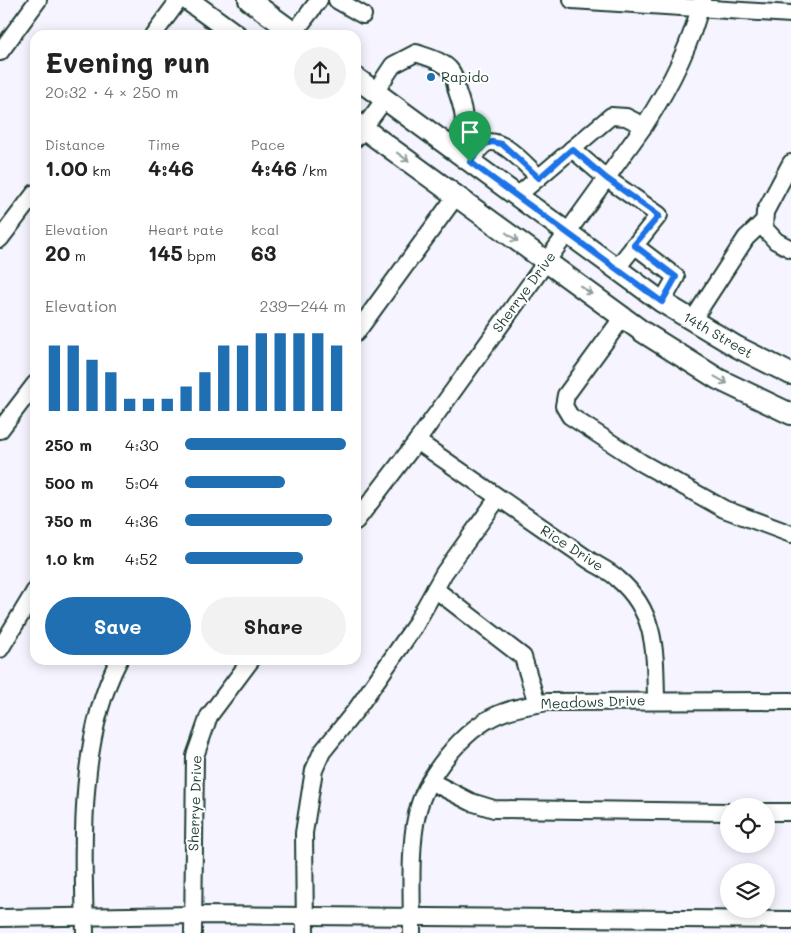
<!DOCTYPE html>
<meta charset="utf-8">
<style>
:root{--surface:#fff;--page:#f2f2f2;--text:#222;--muted:#767676;--accent:#1f6fb2}
body{margin:0;font-family:Mali,sans-serif;background:var(--page);color:var(--text);height:100vh;display:flex;flex-direction:column;font-size:19px;white-space:nowrap}
*{box-sizing:border-box;margin:0}
p{font-size:16px;color:var(--muted)}
.icon{flex:none;width:28px;height:28px;fill:none;stroke:currentColor;stroke-width:2;stroke-linecap:round;stroke-linejoin:round}
.map{position:relative;flex:1;overflow:hidden}
.details{position:absolute;left:30px;top:30px;width:331px;height:635px;display:flex;flex-direction:column;background:var(--surface);border-radius:15px;box-shadow:0 2px 12px #0003}
.details>*{flex:none}
.controls{position:absolute;left:720px;top:798px;display:grid;gap:10px}
.controls a{display:grid;place-items:center;width:55px;height:55px;border-radius:50%;background:var(--surface);box-shadow:0 2px 12px #0003;font-size:25px}
.pin{position:absolute;display:grid;place-items:center;width:42px;height:42px;color:#fff;margin:-51px -21px;border-radius:50% 50% 50% 0;rotate:-45deg;box-shadow:0 0 5px #0007}
.pin .icon{rotate:45deg}
.round{display:grid;place-items:center;flex:none;width:52px;height:52px;border-radius:26px;background:var(--page)}
.overview{display:flex;align-items:center;justify-content:space-between;height:85px;padding:0 15px}
h1{font-size:28px;font-weight:800;line-height:38px}
.stats{display:grid;grid-template-columns:repeat(3,1fr);gap:8px;height:85px;padding:5px 15px}
.stats div{display:grid;align-content:center}
.stats b{font-size:21px;font-weight:800}
.stats small{font-size:14px;font-weight:400}
.stats p{font-size:14px}
.chart{height:140px;padding:10px 15px}
.chart p{display:flex;justify-content:space-between}
.chart svg{width:100%;height:90px;margin-top:5px;stroke:var(--accent);stroke-width:6}
.primary-button{display:flex;gap:10px;margin-top:auto;padding:10px 15px}
.primary-button a{flex:1;height:58px;border-radius:30px;background:var(--accent);color:#fff;font-size:20px;font-weight:800;line-height:58px;text-align:center}
.primary-button a+a{background:var(--page);color:var(--text)}
ul{padding:0 15px;list-style:none;font-size:16px}
li{display:grid;grid-template-columns:80px 60px 1fr;align-items:center;height:38px}
li i{height:12px;border-radius:6px;background:var(--accent)}
.map>svg:first-child{display:block}
.lines{fill:none;stroke-linecap:round;stroke-linejoin:round}
.minor-casing{stroke:#1f3d34;stroke-width:20}
.major-casing{stroke:#1f3d34;stroke-width:24}
.minor{stroke:#fff;stroke-width:16}
.major{stroke:#fff;stroke-width:20}
.oneway{stroke:#8f9e9a}
.route-casing{stroke:#fff;stroke-width:10}
.route{stroke:#1a73e8;stroke-width:6}
.poi-dot{fill:#1f6fb2;stroke:#fff;stroke-width:2}
.labels{text-anchor:middle;stroke-width:4;stroke-linejoin:round;paint-order:stroke}
.poi-label{font-size:14px;fill:#1f3d34;stroke:#fff;text-anchor:start}
.street-label{font-size:14px;fill:#1f3d34;stroke:#fff}
</style>
<div class="map">
<svg width="791" height="933" viewBox="0 0 791 933">
<rect width="100%" height="100%" fill="#f6f4ff"/>
<filter id="ink" filterUnits="userSpaceOnUse"><feTurbulence type="fractalNoise" baseFrequency=".02" numOctaves="2"/><feDisplacementMap in="SourceGraphic" scale="10" xChannelSelector="R" yChannelSelector="G"/><feConvolveMatrix kernelMatrix="1 2 1 2 8 2 1 2 1" color-interpolation-filters="sRGB"/></filter>
<g filter="url(#ink)">
<g class="lines">
<defs>
<g id="minor">
<path d="M337,0L363,15"/>
<path d="M572,0L791,14"/>
<path d="M294,33L319,0"/>
<path d="M153,35L179,0"/>
<path d="M0,52L38,0"/>
<path d="M375,92L393,65L416,53C427,57 444,61 451,71C456,77 455,87 458,94C466,118 468,127 450,148"/>
<path d="M356,138L385,99"/>
<path d="M572,149L606,178L659,215L616,269"/>
<path d="M470,162C474,156 479,148 485,144C500,134 528,168 539,177"/>
<path d="M791,163L765,212L764,228L776,241L791,249"/>
<path d="M517,196L611,116L626,117L644,126"/>
<path d="M0,239L35,193"/>
<path d="M634,245L676,277L662,302"/>
<path d="M623,317L566,395L564,406L570,416L642,463L724,509L791,534"/>
<path d="M692,321L746,238L764,221"/>
<path d="M356,333L456,196"/>
<path d="M0,430L35,384"/>
<path d="M417,441L589,560C598,566 610,571 618,579C657,612 655,653 656,700"/>
<path d="M356,521L417,441L644,126C669,88 691,45 702,0"/>
<path d="M435,589L523,657L537,704"/>
<path d="M0,649L35,591"/>
<path d="M430,781L471,802L494,809L729,812"/>
<path d="M766,812H791"/>
<path d="M0,918L193,915L791,920"/>
<path d="M85,933C83,847 78,737 119,660"/>
<path d="M193,933L195,756L209,716L251,660"/>
<path d="M305,933L304,833L314,770L322,752L356,710L414,627L444,573L498,498"/>
<path d="M412,933C412,898 409,848 417,814C425,777 463,729 499,714C515,707 531,705 548,702L791,701"/>
</g>
<g id="major">
<path d="M188,0L236,35"/>
<path d="M249,0L297,35"/>
<path d="M356,78L662,302L737,347L791,374"/>
<path d="M356,123L643,332L718,379L791,414"/>
</g>
</defs>
<!-- minor casing -->
<use href="#minor" class="minor-casing"/>
<!-- major casing -->
<use href="#major" class="major-casing"/>
<!-- minor -->
<use href="#minor" class="minor"/>
<!-- major -->
<use href="#major" class="major"/>
</g>
<!-- one-way arrows -->
<defs><path id="oneway-shaft" d="M-6 0H5M1.5-3L5.5 0L1.5 3" fill="none" stroke-width="1.6" stroke-linecap="round" stroke-linejoin="round" transform="scale(1.25)"/></defs>
<g class="oneway">
<use href="#oneway-shaft" transform="translate(403 157) rotate(36)"/>
<use href="#oneway-shaft" transform="translate(512 237) rotate(36)"/>
<use href="#oneway-shaft" transform="translate(586 290) rotate(36)"/>
<use href="#oneway-shaft" transform="translate(721 380) rotate(29)"/>
</g>
</g>
<g class="lines" filter="url(#ink)">
<defs>
<path id="route" d="M492,142L502,144L539,178L572,149L606,178L659,216L634,245L676,277L662,302L470,162L485,144Z"/>
</defs>
<!-- route casing -->
<use href="#route" class="route-casing"/>
<!-- route -->
<use href="#route" class="route"/>
</g>
<!-- markers -->
<circle class="poi-dot" cx="431" cy="77" r="5"/>
<g class="labels">
<!-- poi labels -->
<g class="poi-label">
<text x="441" y="82">Rapido</text>
</g>
<!-- street labels -->
<g class="street-label">
<text transform="translate(524 292) rotate(-54)" y="5">Sherrye Drive</text>
<text transform="translate(718 335) rotate(30)" y="5">14th Street</text>
<text transform="translate(572 548) rotate(33)" y="5">Rice Drive</text>
<text transform="translate(593 702) rotate(-2)" y="5">Meadows Drive</text>
<text transform="translate(195 803) rotate(-88)" y="5">Sherrye Drive</text>
</g>
</g>
</svg>
<div class="controls">
<a><svg class="icon" aria-label="locate" viewBox="0 0 24 24"><circle cx="12" cy="12" r="6"/><path d="M12 2v4M12 18v4M2 12h4M18 12h4"/></svg></a>
<a><svg class="icon" aria-label="layers" viewBox="0 0 24 24"><path d="M12 4l9 5-9 5-9-5zM3 14l9 5 9-5"/></svg></a>
</div>
<div class="pin" style="left:470px;top:162px;background:#1e9e55"><svg class="icon" aria-label="arrive" viewBox="0 0 24 24"><path d="M6 21V4h12l-3 4 3 4H6"/></svg></div>
<section class="details">
<div class="overview"><div><h1>Evening run</h1><p>20:32 · 4 × 250 m</p></div><a class="round"><svg class="icon" aria-label="share" viewBox="0 0 24 24"><path d="M12 15V3M7 8l5-5 5 5M5 13v7h14v-7"/></svg></a></div>
<div class="stats">
<div><p>Distance</p><b>1.00<small> km</small></b></div>
<div><p>Time</p><b>4:46</b></div>
<div><p>Pace</p><b>4:46<small> /km</small></b></div>
</div>
<div class="stats">
<div><p>Elevation</p><b>20<small> m</small></b></div>
<div><p>Heart rate</p><b>145<small> bpm</small></b></div>
<div><p>kcal</p><b>63</b></div>
</div>
<div class="chart"><p><span>Elevation</span>239–244 m</p>
<svg viewBox="0 0 160 44" preserveAspectRatio="none"><path d="M5 44V12M15 44V12M25 44V19M35 44V25M45 44V38M55 44V38M65 44V38M75 44V32M85 44V25M95 44V12M105 44V12M115 44V6M125 44V6M135 44V6M145 44V6M155 44V12"/></svg>
</div>
<ul>
<li><b>250 m</b>4:30<i style="width:100%"></i></li>
<li><b>500 m</b>5:04<i style="width:62%"></i></li>
<li><b>750 m</b>4:36<i style="width:91%"></i></li>
<li><b>1.0 km</b>4:52<i style="width:73%"></i></li>
</ul>
<div class="primary-button"><a>Save</a><a>Share</a></div>
</section>
</div>
